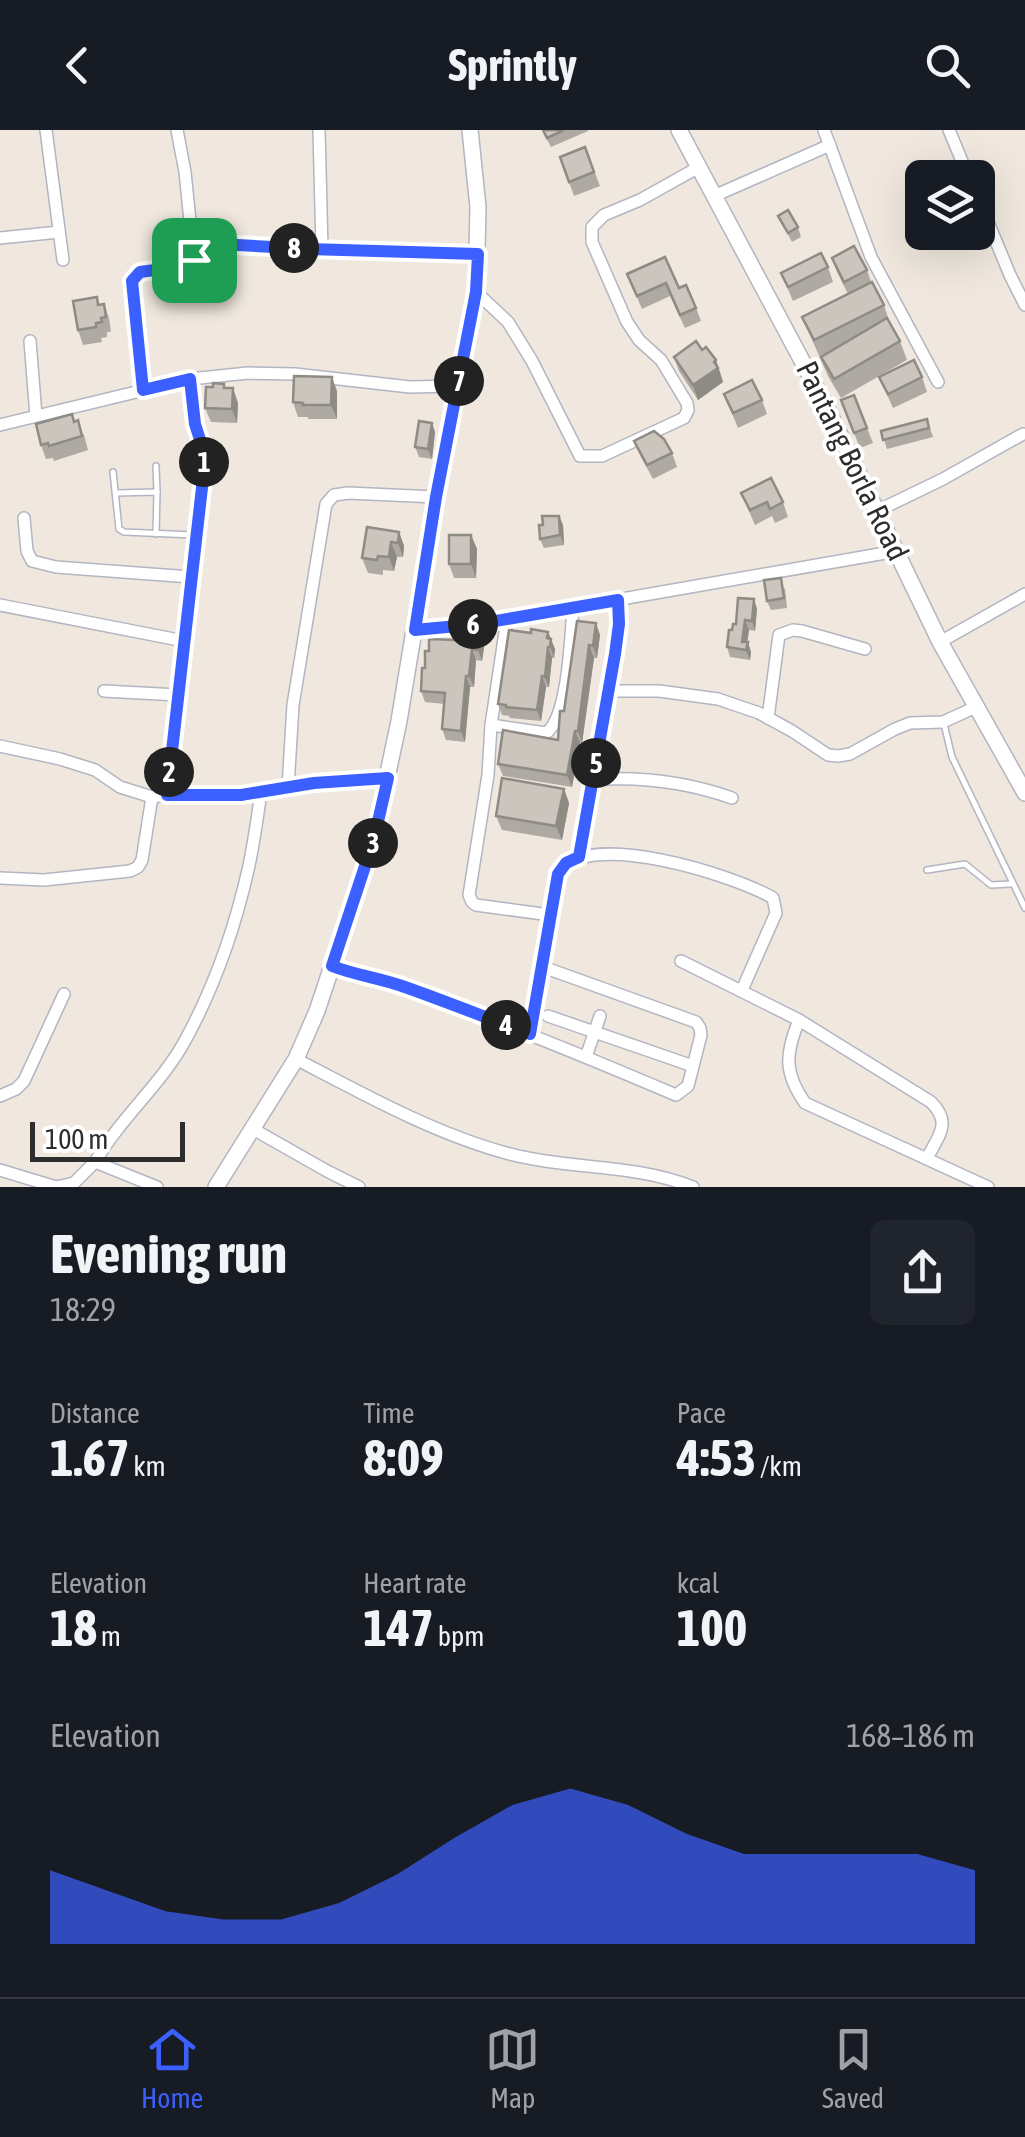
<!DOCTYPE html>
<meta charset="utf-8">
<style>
:root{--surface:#171b24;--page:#20242c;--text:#f1f3f6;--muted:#9ea1a6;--line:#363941;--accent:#3c60ff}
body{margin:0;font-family:"Asap Condensed",sans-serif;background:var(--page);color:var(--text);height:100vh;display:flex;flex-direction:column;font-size:38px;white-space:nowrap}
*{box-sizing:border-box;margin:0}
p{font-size:32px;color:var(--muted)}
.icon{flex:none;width:55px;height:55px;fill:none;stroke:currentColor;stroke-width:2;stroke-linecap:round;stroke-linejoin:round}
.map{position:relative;height:1057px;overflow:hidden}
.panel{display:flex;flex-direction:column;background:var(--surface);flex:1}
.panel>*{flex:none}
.fabs{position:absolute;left:905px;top:30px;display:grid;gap:20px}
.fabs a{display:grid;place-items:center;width:90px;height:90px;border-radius:15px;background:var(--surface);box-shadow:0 10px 40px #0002;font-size:50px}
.scale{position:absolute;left:30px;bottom:25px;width:155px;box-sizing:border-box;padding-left:10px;border:5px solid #2d2d2d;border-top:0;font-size:28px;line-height:35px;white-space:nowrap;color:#2d2d2d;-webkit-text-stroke:8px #fff;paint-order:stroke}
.pin{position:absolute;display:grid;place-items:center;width:85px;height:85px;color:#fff;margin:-42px;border-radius:20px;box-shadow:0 5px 15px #0006}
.km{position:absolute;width:50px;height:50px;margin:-25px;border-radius:50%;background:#222;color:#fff;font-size:28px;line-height:50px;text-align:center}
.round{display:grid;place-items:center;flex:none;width:105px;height:105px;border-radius:15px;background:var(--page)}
.summary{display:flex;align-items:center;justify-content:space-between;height:170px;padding:0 50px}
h1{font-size:55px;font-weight:700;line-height:75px}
.figures{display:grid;grid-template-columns:repeat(3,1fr);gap:15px;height:170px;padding:10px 50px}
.figures div{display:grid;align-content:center}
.figures b{font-size:50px;font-weight:700}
.figures small{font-size:28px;font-weight:400}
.figures p{font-size:28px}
.chart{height:280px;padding:20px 50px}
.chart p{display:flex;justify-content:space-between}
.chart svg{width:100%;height:180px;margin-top:10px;fill:var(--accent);opacity:.7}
header{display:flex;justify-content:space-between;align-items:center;height:130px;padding:0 50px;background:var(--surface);font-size:45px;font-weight:700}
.menu{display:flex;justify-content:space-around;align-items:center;height:140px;border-top:2px solid var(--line);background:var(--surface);font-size:28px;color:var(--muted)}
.menu a{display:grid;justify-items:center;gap:5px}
.menu .selected{color:var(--accent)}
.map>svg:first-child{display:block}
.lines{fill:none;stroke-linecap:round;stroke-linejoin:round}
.lane-casing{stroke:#b2b5c2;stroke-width:8}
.street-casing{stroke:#b2b5c2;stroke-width:14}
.secondary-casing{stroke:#b2b5c2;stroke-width:18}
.lane{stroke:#fff;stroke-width:5}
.street{stroke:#fff;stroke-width:11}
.secondary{stroke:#fff;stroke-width:15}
.wall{fill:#afa9a3}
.shaded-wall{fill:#8e8a84}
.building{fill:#cbc5bd;stroke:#8e8a84;stroke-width:2.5}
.route-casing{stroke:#fff;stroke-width:20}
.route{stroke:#3c60ff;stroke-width:12}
.labels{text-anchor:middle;stroke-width:8;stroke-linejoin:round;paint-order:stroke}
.street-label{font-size:30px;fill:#2d2d2d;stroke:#fff}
</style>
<header><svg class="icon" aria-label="back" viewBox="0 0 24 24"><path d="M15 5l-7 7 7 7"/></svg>Sprintly<svg class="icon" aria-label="search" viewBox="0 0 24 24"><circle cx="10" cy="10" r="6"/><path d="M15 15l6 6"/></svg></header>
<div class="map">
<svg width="1025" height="1057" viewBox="0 0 1025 1057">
<rect width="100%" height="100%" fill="#f0e8de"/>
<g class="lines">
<defs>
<g id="lane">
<path d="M156,336L157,362"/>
<path d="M113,342L119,399L124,402L194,405"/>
<path d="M116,363L157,362L156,404"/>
<path d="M944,594L952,627L1025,778"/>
<path d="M927,740L965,734L991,755L1010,754"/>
</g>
<g id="street">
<path d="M46,0L63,130"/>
<path d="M319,0L322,119"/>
<path d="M824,0L871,127L938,252"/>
<path d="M949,0L969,48"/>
<path d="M714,66L830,15"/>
<path d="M978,68L1010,145L1025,175"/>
<path d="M0,108L59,102"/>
<path d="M192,116L218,114L308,119L478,124"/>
<path d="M476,162L508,192L532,231L580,326H602L684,288L688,280L687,273L661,230L639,210L627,192L592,112V97L604,85L640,70L699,37"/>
<path d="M30,211L36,286"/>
<path d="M143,259L131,151L140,142L188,137L193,135L194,130L185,42L177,0"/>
<path d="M0,295L190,249L248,243L295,244L410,257L458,256"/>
<path d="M877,381L943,349L1023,304"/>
<path d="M24,388L27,421L32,431L56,437L191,447"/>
<path d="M0,475L184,511"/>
<path d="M507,489L491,595L488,645L469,765L472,772L476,775L550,785"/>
<path d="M415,500L478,494L897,421"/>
<path d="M940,512L1025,464"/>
<path d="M104,561L178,565"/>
<path d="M609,561H659L718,569L759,583L792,601L828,625L838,626L850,624L895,599L910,593L943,592L978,576"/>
<path d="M768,588L779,505L793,500L802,501L865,519"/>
<path d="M491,595L546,603C568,588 571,505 573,477"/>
<path d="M0,616L60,629L95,640L120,657L152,667L167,665H241L314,653L388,648"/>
<path d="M592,650C641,646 686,652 732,668"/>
<path d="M288,657L293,575L326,374L334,365L348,363L436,367"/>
<path d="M167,665L204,340L202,317L195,294L190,249"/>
<path d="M579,727L615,524L619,494L618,469"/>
<path d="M0,748L44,750L130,741L138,737L142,730L152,667"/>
<path d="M681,831L799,890L931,972C952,993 939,1005 927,1028"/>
<path d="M332,836C356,845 381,849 405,858C497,890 587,927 676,965L688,956L701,905L700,898L696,892L543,837"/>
<path d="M548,886L693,936"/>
<path d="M799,890C785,924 784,943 805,973L988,1057"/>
<path d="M530,904L558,744C585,697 736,746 773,768L776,783L742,860"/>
<path d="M586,927L600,886"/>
<path d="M296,929C363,964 433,1003 506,1023C568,1040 633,1033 693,1057"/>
<path d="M0,966L16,959L24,951L64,864"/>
<path d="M253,999L327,1041L359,1057"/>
<path d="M95,1032C121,987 163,953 187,907C215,855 235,797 248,740C254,714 257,688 261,663"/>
<path d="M0,1040L56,1057L74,1053L95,1032L157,1057"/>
</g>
<g id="secondary">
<path d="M679,0L824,272L940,512L1025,663"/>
<path d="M216,1057L296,929L317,881L374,709L399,591L436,367L476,162L478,77L470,0"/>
</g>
</defs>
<!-- lane casing -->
<use href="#lane" class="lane-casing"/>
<!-- street casing -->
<use href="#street" class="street-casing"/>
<!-- secondary casing -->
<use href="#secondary" class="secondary-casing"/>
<!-- lane -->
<use href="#lane" class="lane"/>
<!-- street -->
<use href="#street" class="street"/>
<!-- secondary -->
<use href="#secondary" class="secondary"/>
</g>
<!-- wall -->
<g class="wall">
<path d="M542,0H588V1L551,17Z"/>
<path d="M585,17L600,56L574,66L560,27Z"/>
<path d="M778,86L798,97L801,107L792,112Z"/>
<path d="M938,102H955L940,107Z"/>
<path d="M665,127L679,158L696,178L701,191L685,198L670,166L642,179L627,144Z"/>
<path d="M832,128L867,140L871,152L884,175L890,194L900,211L907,230L841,268L828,246L802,187L848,164L837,142Z"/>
<path d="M828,137L833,152L793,171L781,143Z"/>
<path d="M97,167L99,175L104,174L109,188L111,202H107V207L101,208L102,212L83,215L78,200Z"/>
<path d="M702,220L716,230L723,252L698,270L679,241L674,227Z"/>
<path d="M879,247H922L927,262L893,278Z"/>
<path d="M213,257L226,258L238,273L237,293L211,292L205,278Z"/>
<path d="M337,261V289H308V287H298L293,272Z"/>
<path d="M724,264L762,270L767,284L738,298Z"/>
<path d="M854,265L873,313L860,318L841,270Z"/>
<path d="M927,289L933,307L887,319L881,301Z"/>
<path d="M74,292L84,305L88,320L54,331L53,328L46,329L41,315Z"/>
<path d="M435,302L432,329L419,327L415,317Z"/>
<path d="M634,311L672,323L677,337L653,349L640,325Z"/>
<path d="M741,363L783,372L788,387L775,393L772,386L755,395Z"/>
<path d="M559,386L563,395L564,415L544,418L540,409Z"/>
<path d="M399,402L404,416L403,427H397L394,441L383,440V445L368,443L362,428Z"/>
<path d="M471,405L477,419L476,448H454L449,434Z"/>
<path d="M785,458L787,478L771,480L767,471Z"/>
<path d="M754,469L757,479L755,501L749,500L747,512L751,522L750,530L730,527L727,517L732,500Z"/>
<path d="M577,491L600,505L597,528H594L582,613H580L572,657L503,646L498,634L558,610L564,581Z"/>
<path d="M481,500L485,511L482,531L476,530L474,557H470L465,612L446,610L442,599L444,574L425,572L421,561L425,538L456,510Z"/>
<path d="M548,502L555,519L554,528H552L549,557H546L541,591L510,588L509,586L502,585L498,574L531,503Z"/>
<path d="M564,659L569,673L562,710L502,700L496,686Z"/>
</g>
<!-- shaded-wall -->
<g class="shaded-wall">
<path d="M716,230L723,252L698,270L693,255Z"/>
<path d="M332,247L337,261V289L331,275Z"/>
<path d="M233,258L238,273L237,293L232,279Z"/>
<path d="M432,293L435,302L432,329L428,319Z"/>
<path d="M559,386L563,395L564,415L560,405Z"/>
<path d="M399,402L404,416L403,427L398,413Z"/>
<path d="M471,405L477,419L476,448L471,434Z"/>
<path d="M391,412L397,427L394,441L389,427Z"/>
<path d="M754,469L757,479L755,501L752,491Z"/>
<path d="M745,490L749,500L746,521L742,512Z"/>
<path d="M596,493L600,505L597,528L593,516Z"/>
<path d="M481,500L485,511L482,531L478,520Z"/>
<path d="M548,502L555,519L554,528L547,508Z"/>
<path d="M748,512L751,522L750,530L746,520Z"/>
<path d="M589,515L594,528L582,613L578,601Z"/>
<path d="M548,517L552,528L549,557L545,547Z"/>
<path d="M472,519L476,530L474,557L469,546Z"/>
<path d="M466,546L470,557L465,612L461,601Z"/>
<path d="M542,546L546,557L541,591L537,580Z"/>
<path d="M575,601L580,613L572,657L567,645Z"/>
<path d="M564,659L569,673L562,710L556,696Z"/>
</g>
<!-- building -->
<g class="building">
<path d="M543,0H564L547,8Z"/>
<path d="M585,17L594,42L569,52L560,27Z"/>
<path d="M788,80L798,97L788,103L778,86Z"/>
<path d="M854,116L867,140L844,152L832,128Z"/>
<path d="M821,123L828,137L788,157L781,143Z"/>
<path d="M665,127L679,158L686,155L696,178L680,185L666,153L637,166L627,144Z"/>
<path d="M872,152L884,175L814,210L802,187Z"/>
<path d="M97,167L98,175L104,174L106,187L101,188L102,192L96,193V197L78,200L73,171Z"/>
<path d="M887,188L900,211L834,249L821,227Z"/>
<path d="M696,211L702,220L706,217L716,230L714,232L718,238L693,255L674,227Z"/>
<path d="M914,230L922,247L888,264L879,247Z"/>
<path d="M294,246L332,247L331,275H303V273L293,272Z"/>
<path d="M752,250L762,270L733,283L724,264Z"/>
<path d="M213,253L224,254V258H233L232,279L205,278L206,257H213Z"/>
<path d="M854,265L867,298L854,303L841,270Z"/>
<path d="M72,284L74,292L78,290L82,306L49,316L48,313L41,315L36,294Z"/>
<path d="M927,289L929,298L883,310L881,301Z"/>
<path d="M419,291L432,293L428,319L415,317Z"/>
<path d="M654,301L664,309L672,323L647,335L634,311Z"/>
<path d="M771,348L783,372L770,379L767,372L750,380L741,363Z"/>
<path d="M542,386H559L560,405L540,409L539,395H543Z"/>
<path d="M367,397L399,402L398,413L391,412L389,427L378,426L377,430L362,428Z"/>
<rect x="449" y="405" width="22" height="29"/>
<path d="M781,448L784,468L767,471L764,450Z"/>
<path d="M738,468L754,469L752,491L745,490L742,512H748L746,520L727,517L729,500H732L733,494H736Z"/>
<path d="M577,491L596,493L593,516L589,515L578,601H575L567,645L498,634L503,600L558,610L560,581H564Z"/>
<path d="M458,497L481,500L478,520L472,519L469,546H466L461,601L442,599L445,563L421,561L422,538H425V521H429V509L456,510Z"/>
<path d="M531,499L548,502L547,508L551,509L550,517H548L545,547L542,546L537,580L506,577V575L498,574L509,500L531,503Z"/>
<path d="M502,648L564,659L556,696L496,686Z"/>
</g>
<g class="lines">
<defs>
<path id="route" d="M218,114L308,119L478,124L476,162L436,367L415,500L478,494L618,470L619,494L615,524L579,727L566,733L558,744L530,904C487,888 445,871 402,856C379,848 355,845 332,836L374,709L388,648L314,653L241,665H167L204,340L202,316L195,294L190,249L143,260L132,151L140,142L192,135V116Z"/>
</defs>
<!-- route casing -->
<use href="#route" class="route-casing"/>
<!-- route -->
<use href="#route" class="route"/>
</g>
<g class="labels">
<!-- street labels -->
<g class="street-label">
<text transform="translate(852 331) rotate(64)" y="10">Pantang Borla Road</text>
</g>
</g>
</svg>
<div class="fabs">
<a><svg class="icon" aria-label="layers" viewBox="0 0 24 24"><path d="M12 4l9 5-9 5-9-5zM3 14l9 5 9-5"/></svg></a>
</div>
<div class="scale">100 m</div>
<div class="pin" style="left:194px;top:130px;background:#1e9e55"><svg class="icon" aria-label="arrive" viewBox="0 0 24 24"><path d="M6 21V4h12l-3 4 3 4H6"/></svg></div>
<b class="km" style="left:204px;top:332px">1</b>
<b class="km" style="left:169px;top:642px">2</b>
<b class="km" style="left:373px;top:713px">3</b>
<b class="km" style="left:506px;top:895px">4</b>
<b class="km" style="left:596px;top:633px">5</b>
<b class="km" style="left:473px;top:494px">6</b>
<b class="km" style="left:459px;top:251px">7</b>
<b class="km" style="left:294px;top:118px">8</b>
</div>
<section class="panel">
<div class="summary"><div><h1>Evening run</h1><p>18:29</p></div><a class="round"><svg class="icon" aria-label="share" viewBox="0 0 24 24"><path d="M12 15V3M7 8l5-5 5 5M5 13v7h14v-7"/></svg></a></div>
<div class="figures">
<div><p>Distance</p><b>1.67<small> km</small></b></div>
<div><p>Time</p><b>8:09</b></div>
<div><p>Pace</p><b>4:53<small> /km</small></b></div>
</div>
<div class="figures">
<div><p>Elevation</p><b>18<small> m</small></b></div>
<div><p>Heart rate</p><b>147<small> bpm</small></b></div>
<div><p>kcal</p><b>100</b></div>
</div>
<div class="chart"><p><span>Elevation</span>168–186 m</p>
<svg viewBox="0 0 160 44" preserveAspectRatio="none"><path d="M0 44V26L10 31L20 36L30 38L40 38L50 34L60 27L70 18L80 10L90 6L100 10L110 17L120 22L130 22L140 22L150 22L160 26V44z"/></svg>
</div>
</section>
<nav class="menu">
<a class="selected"><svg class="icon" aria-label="home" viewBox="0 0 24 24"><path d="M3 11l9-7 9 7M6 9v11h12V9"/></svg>Home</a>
<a><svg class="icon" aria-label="map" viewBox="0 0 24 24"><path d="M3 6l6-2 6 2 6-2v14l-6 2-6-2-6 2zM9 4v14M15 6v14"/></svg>Map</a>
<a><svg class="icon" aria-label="saved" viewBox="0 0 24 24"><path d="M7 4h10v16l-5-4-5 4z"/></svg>Saved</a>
</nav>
